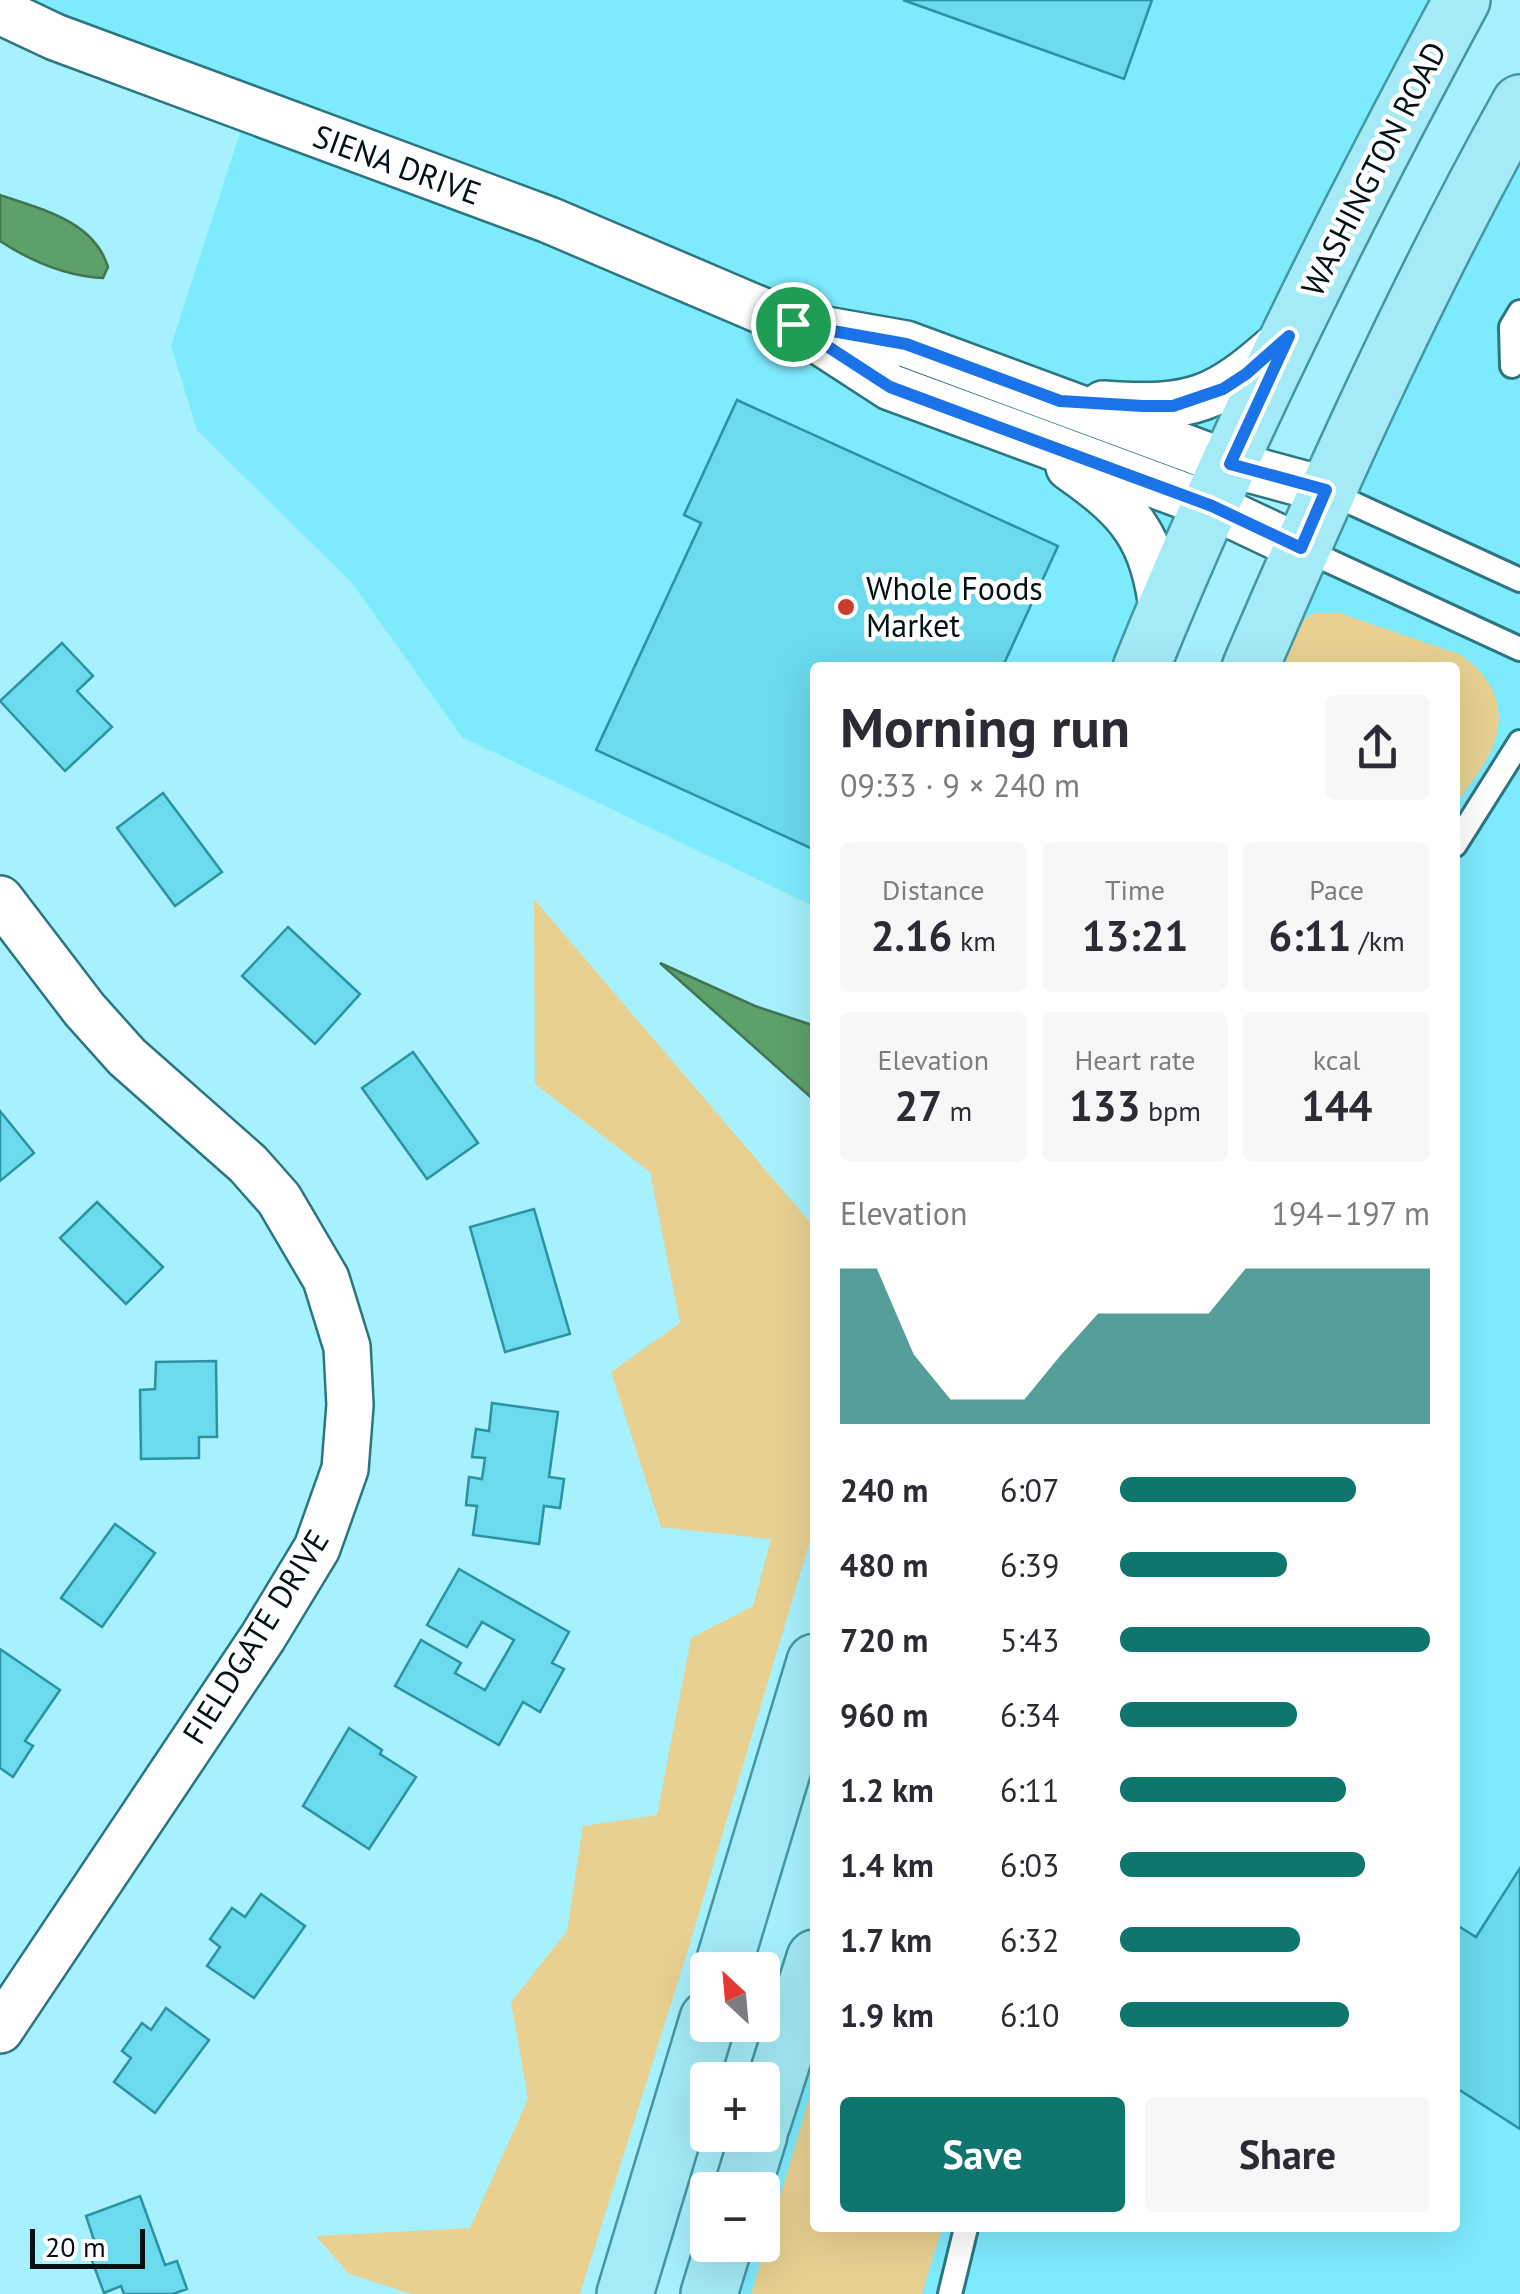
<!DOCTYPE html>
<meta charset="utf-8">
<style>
:root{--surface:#fff;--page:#f7f7f7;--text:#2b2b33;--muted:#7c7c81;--accent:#0f766e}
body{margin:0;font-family:"PT Sans",sans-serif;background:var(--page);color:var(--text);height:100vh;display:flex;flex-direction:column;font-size:38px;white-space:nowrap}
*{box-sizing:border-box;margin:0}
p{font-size:32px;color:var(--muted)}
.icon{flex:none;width:55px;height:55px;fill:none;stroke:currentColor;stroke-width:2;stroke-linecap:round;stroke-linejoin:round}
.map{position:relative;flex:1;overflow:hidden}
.drawer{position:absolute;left:810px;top:662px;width:650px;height:1570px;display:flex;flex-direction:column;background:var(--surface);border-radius:10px;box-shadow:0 10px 40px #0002}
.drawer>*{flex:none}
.needle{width:65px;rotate:334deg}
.controls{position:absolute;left:690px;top:1952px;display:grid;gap:20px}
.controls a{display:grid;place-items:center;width:90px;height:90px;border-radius:10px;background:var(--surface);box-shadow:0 10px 40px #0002;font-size:50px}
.scale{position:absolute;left:30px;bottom:25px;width:115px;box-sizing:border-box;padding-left:10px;border:5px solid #001215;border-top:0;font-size:28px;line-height:35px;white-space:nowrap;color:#001215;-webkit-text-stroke:8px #fff;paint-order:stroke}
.pin{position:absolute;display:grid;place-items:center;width:85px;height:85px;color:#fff;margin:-42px;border:5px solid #fff;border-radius:50%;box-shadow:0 2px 10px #0007}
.round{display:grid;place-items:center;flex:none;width:105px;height:105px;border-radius:10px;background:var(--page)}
.head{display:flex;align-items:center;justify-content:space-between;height:170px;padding:0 30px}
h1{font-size:55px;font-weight:800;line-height:75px}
.figures{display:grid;grid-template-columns:repeat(3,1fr);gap:15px;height:170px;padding:10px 30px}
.figures div{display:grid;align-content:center;border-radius:10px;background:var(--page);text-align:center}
.figures b{font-size:42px;font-weight:800}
.figures small{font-size:28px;font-weight:400}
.figures p{font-size:28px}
.chart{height:280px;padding:20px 30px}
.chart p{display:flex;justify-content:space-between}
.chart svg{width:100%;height:180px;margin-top:10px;fill:var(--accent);opacity:.7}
.cta{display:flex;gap:20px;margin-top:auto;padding:20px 30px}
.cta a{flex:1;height:115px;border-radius:10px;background:var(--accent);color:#fff;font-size:40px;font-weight:800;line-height:115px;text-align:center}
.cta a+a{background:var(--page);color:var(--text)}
ul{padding:0 30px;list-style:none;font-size:32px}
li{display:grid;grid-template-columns:160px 120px 1fr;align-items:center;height:75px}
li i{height:25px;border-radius:12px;background:var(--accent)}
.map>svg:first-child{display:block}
.built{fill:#7eebfd}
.green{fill:#e8d091}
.water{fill:#5da06b;stroke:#417551;stroke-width:2.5}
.building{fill:#6adaec;stroke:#2b92a1;stroke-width:2.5}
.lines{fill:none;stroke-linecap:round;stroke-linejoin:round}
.service-casing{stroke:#2c7682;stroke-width:28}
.minor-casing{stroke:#2c7682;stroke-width:50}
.primary-casing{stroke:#4397a4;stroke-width:60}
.service{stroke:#fff;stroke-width:22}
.minor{stroke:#fff;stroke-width:45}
.primary{stroke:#a4ebf7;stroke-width:55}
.route-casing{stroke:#fff;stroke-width:20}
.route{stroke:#1a73e8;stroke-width:12}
.poi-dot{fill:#c93c2e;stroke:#fff;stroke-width:4}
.labels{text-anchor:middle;stroke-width:9;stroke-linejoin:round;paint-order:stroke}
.street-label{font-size:32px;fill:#001215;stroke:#fff}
.poi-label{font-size:32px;fill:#001215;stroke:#fff;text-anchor:start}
</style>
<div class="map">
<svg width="1520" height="2294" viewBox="0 0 1520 2294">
<rect width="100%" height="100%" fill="#a7f0fd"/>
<!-- built -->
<g class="built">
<path d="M0,0H1462L1141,667L815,668V907L462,737L352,583L197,430L171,346L248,108Z"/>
<path d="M1520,103V2294H709L724,2245H762V2190L815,1958V2228H1455V668L1250,667Z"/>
</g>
<!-- green -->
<g class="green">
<path d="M1315,613H1339L1459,654C1490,674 1508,706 1494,744C1486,765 1467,787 1455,806V668H1272L1297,623Z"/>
<path d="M534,899L815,1228V1524L687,1953L580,2294H412L349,2274L316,2236L470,2228L528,2099L511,2002L567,1931L583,1826L657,1815L691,1638L753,1606L771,1539L661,1527L611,1372L680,1323L650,1172L535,1084Z"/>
<path d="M815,2079V2228H942L922,2294H751Z"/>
</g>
<!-- water -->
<g class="water">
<path d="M0,195C41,209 94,221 108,267L103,278C65,276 32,262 0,241Z"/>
<path d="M660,963L755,1006L815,1026V1101Z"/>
</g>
<!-- building -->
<g class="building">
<path d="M903,0H1152L1124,79Z"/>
<path d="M737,400L1058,546L1002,668H815V850L596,750L701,523L684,515Z"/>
<path d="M62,643L93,676L77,691L112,727L65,771L0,701Z"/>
<path d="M163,793L222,872L175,906L117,828Z"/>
<path d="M288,927L360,994L315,1044L242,976Z"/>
<path d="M413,1052L478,1143L427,1179L362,1088Z"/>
<path d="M0,1111L34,1153L0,1181Z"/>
<path d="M97,1202L163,1267L126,1304L60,1238Z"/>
<path d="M534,1209L570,1334L505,1352L470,1227Z"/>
<path d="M216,1361L217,1437H199V1458L141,1459L140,1390L155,1389L156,1362Z"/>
<path d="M492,1403L558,1412L549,1477L564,1479L560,1508L544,1506L539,1544L473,1535L477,1506L466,1505L469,1477L482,1479L485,1458L472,1457L476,1429L489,1431Z"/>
<path d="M115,1524L155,1553L102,1627L61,1598Z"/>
<path d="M459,1569L569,1632L552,1663L564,1669L540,1712L523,1702L499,1745L395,1686L421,1640L461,1663L455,1673L485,1690L514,1640L482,1622L467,1647L427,1625Z"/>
<path d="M0,1649L60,1690L25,1741L33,1746L13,1777L0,1768Z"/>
<path d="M349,1728L382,1750L380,1754L416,1777L369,1849L303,1806Z"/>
<path d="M1520,1868V2129L1455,2087V1924L1476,1937Z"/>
<path d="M261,1894L305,1926L254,1998L207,1966L220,1947L210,1939L232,1908L245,1917Z"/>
<path d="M166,2008L209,2040L155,2113L114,2082L131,2058L122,2051L142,2023L151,2030Z"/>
<path d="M140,2196L165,2265L177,2261L187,2289L173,2294H124L121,2286L104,2293L91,2258L99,2255L86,2216Z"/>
</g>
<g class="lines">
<defs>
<g id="service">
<path d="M1512,366L1511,327L1520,312"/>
<path d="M1328,492L1520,580"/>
<path d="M1301,548L1520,649"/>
<path d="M1455,845L1520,742"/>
<path d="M950,2294L966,2228"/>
</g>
<g id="minor">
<path d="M0,11L55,37L549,220L793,324L890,387L1212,506L1301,548"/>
<path d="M815,328L906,344L1230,464L1326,490"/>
<path d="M1103,404C1194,410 1216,401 1284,340"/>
<path d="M1069,467C1132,511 1153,537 1163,614"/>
<path d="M0,899L84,1009L127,1057L248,1164L279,1199L326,1279L347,1347L350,1405L345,1469L317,1548L263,1637L0,2030"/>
</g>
<g id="primary">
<path d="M1141,668C1234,438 1345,217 1462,0"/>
<path d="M1250,668C1333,475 1418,286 1520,103"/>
<path d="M722,1970L815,1662"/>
<path d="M762,2124L815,1958"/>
<path d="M742,2190L759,2135"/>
<path d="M625,2294L708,2019"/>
<path d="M709,2294L724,2245"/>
</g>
</defs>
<!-- service casing -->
<use href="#service" class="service-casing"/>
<!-- minor casing -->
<use href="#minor" class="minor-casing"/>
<!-- primary casing -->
<use href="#primary" class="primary-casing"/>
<!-- service -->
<use href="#service" class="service"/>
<!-- minor -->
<use href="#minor" class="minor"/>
<!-- primary -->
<use href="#primary" class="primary"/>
</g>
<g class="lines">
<defs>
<path id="route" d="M793,324L906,344L1060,401L1143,406H1173L1223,389L1246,374L1289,336L1230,464L1326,490L1301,548L1212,506L890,387Z"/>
</defs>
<!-- route casing -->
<use href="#route" class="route-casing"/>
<!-- route -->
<use href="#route" class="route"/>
</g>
<!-- markers -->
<circle class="poi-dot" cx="846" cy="607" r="10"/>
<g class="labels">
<!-- street labels -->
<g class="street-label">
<text transform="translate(397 165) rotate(20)" y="11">SIENA DRIVE</text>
<text transform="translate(1374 169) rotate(-63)" y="11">WASHINGTON ROAD</text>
<text transform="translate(256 1637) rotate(-58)" y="11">FIELDGATE DRIVE</text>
</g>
<!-- poi labels -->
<g class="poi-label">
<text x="866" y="600">Whole Foods<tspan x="866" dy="37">Market</tspan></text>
</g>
</g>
</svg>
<div class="controls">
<a><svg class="needle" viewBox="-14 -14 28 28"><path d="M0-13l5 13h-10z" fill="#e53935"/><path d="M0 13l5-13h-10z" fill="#7c7c81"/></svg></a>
<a>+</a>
<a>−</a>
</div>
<div class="scale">20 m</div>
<div class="pin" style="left:793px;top:324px;background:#1e9e55"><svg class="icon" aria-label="arrive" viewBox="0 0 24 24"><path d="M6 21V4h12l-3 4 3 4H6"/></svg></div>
<section class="drawer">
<div class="head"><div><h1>Morning run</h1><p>09:33 · 9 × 240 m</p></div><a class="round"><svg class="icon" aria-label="share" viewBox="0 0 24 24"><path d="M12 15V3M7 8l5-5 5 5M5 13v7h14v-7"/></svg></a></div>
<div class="figures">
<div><p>Distance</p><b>2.16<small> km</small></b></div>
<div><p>Time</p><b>13:21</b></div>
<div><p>Pace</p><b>6:11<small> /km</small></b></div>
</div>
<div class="figures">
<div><p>Elevation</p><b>27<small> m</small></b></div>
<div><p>Heart rate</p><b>133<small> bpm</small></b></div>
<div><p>kcal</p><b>144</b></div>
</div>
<div class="chart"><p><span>Elevation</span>194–197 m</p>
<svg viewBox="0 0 160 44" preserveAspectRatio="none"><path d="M0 44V6L10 6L20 27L30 38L40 38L50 38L60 27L70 17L80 17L90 17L100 17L110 6L120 6L130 6L140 6L150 6L160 6V44z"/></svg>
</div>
<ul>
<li><b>240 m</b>6:07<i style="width:76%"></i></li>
<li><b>480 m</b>6:39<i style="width:54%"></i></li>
<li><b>720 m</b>5:43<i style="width:100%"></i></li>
<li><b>960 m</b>6:34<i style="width:57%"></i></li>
<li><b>1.2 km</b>6:11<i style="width:73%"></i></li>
<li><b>1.4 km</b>6:03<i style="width:79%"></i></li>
<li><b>1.7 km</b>6:32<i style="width:58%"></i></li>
<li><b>1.9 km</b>6:10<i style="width:74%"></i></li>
</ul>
<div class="cta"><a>Save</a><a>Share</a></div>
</section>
</div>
